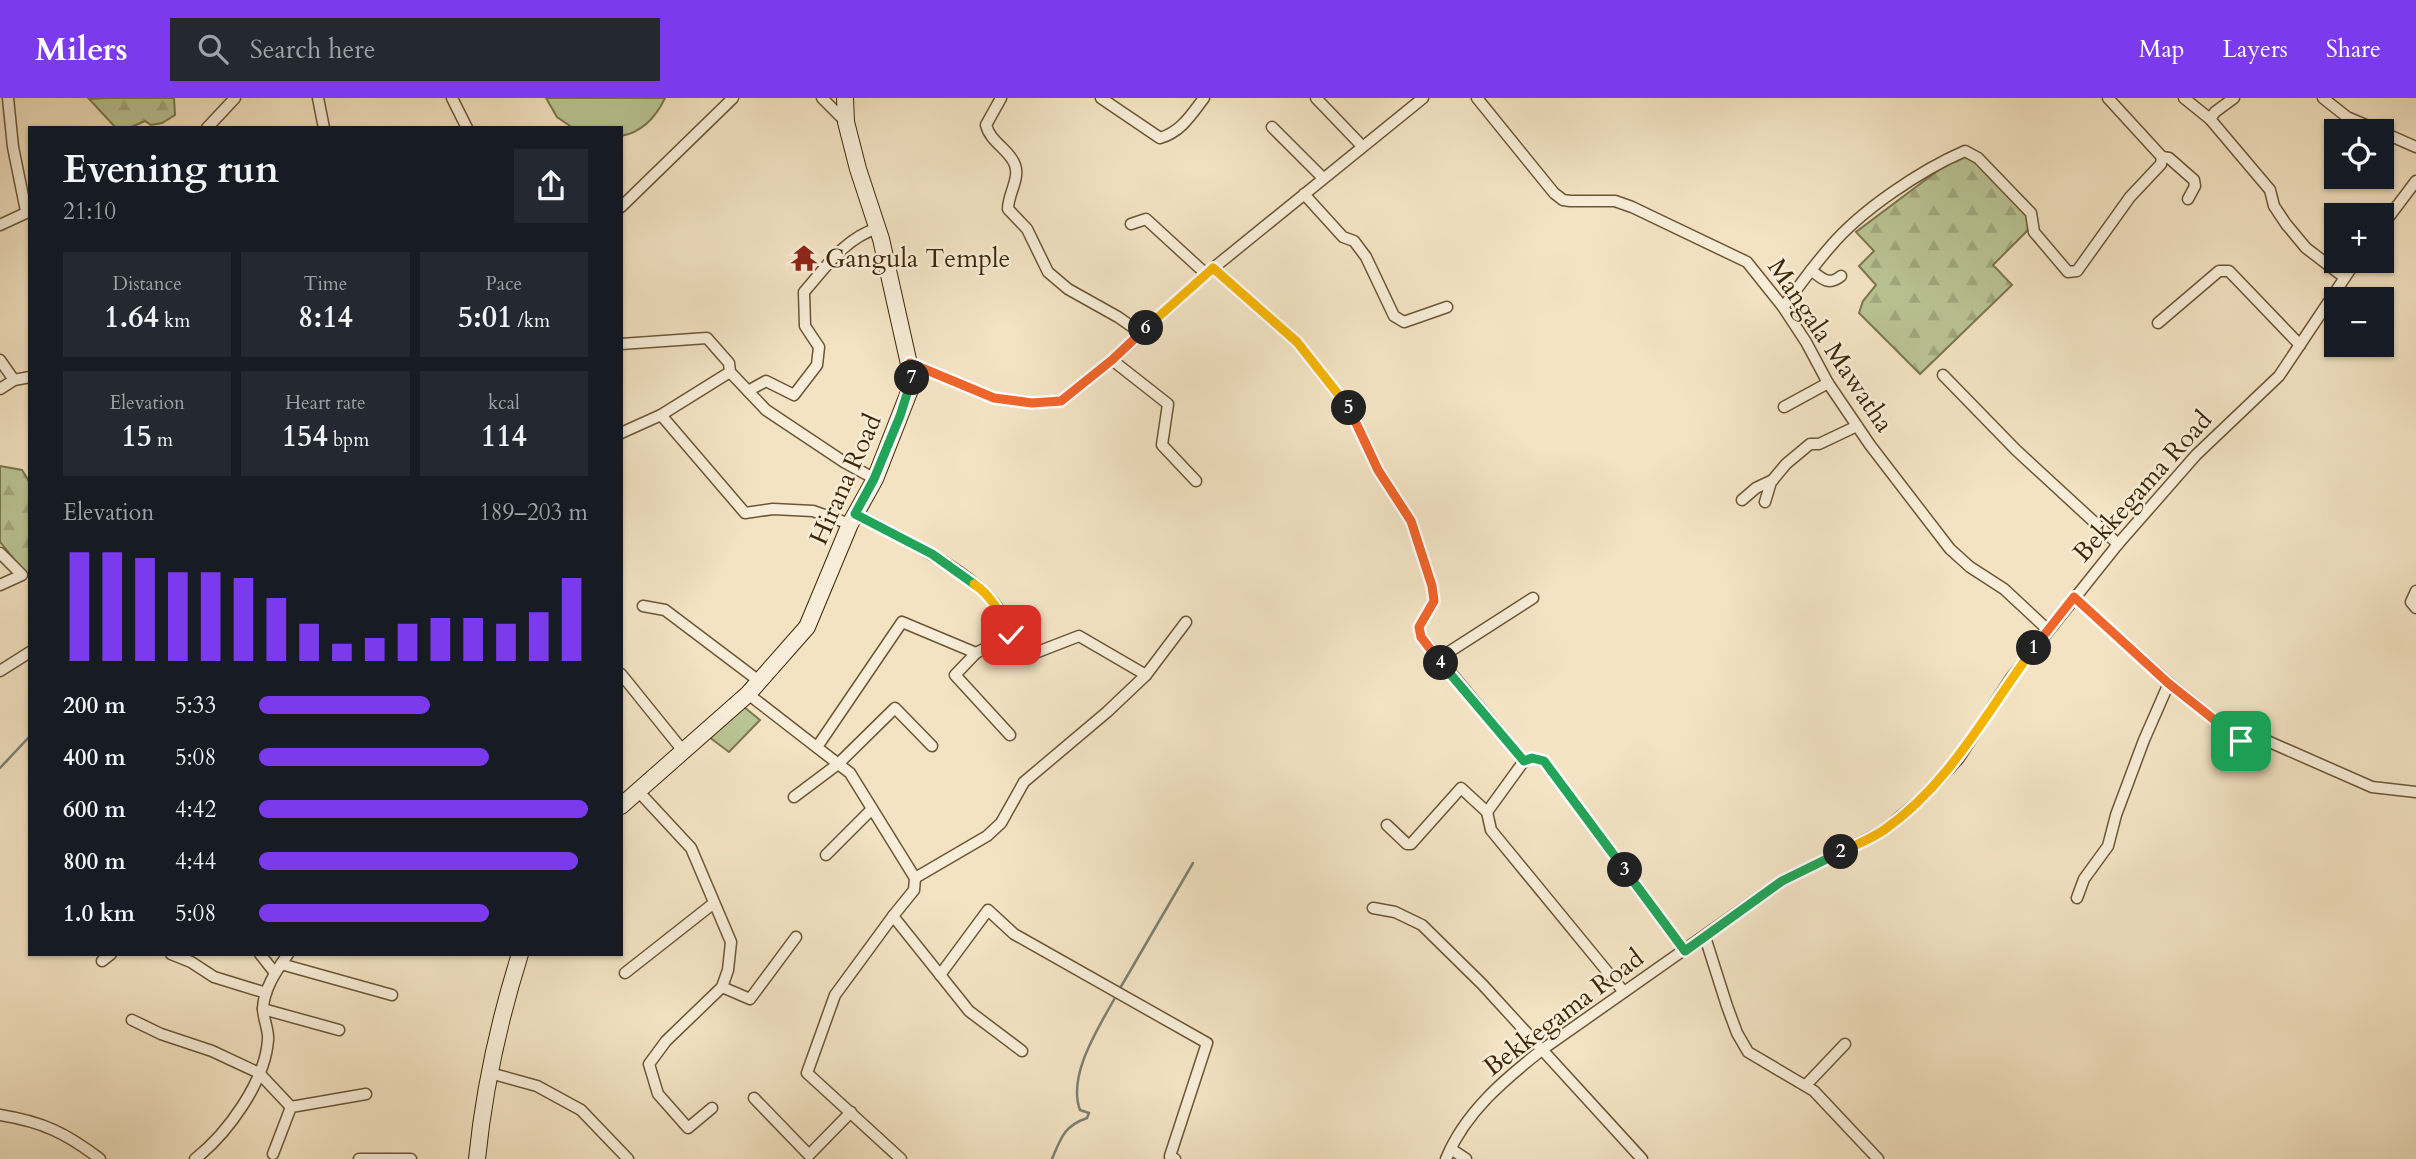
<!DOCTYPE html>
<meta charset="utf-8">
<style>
:root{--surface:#171b24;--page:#242831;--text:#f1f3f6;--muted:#9ea1a6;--accent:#7c3aed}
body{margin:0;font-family:Cardo,serif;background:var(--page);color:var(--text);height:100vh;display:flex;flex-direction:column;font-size:26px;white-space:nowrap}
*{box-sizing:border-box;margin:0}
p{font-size:23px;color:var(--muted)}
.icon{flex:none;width:38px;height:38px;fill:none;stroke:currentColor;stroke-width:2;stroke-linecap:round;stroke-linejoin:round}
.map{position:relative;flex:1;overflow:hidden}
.details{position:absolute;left:28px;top:28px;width:595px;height:830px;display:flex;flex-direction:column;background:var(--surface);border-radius:0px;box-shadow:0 2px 5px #0004}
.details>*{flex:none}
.buttons{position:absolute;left:2324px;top:21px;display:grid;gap:14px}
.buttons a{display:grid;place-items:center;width:70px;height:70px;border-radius:0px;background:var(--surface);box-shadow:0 2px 5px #0004;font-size:35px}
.pin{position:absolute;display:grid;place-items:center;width:60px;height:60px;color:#fff;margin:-30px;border-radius:14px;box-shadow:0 4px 10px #0006}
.km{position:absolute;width:35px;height:35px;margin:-18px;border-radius:50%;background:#222;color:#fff;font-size:19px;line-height:35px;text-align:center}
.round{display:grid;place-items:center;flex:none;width:74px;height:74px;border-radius:0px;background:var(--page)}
.overview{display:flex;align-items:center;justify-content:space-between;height:119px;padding:0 35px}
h1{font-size:38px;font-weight:700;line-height:52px}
.figures{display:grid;grid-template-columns:repeat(3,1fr);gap:10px;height:119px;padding:7px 35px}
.figures div{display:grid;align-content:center;border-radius:0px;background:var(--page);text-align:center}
.figures b{font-size:30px;font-weight:700}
.figures small{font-size:19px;font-weight:400}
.figures p{font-size:19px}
.chart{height:196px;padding:14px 35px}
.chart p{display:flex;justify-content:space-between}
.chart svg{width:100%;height:126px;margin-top:7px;stroke:var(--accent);stroke-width:6}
ul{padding:0 35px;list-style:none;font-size:23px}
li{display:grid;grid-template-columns:112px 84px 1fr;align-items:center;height:52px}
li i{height:18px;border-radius:9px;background:var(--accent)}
header{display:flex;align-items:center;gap:42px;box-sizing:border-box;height:98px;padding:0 35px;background:var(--accent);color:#fff}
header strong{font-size:33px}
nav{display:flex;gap:38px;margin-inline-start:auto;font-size:24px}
.search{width:490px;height:63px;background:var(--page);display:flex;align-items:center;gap:18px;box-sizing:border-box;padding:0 24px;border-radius:0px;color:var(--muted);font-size:26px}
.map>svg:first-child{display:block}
.forest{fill:url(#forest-firs);stroke:#7c764e;stroke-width:2}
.park{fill:#bac495;stroke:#7c764e;stroke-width:2}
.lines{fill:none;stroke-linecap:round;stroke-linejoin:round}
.stream{stroke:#7a8074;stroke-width:2.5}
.street-casing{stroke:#6c5635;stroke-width:13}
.secondary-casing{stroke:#3f2706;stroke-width:18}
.street{stroke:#f7edd8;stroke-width:10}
.secondary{stroke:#f7edd8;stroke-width:16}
.split-1-casing{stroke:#fff;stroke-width:14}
.split-2-casing{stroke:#fff;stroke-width:14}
.split-3-casing{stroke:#fff;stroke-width:14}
.split-4-casing{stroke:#fff;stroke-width:14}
.split-5-casing{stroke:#fff;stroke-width:14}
.split-6-casing{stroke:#fff;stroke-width:14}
.split-7-casing{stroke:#fff;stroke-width:14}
.split-8-casing{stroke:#fff;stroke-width:14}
.split-9-casing{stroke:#fff;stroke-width:14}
.split-1{stroke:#f0652b;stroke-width:9}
.split-2{stroke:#f5b400;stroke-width:9}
.split-3{stroke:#22a559;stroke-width:9}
.split-4{stroke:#22a559;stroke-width:9}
.split-5{stroke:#f0652b;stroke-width:9}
.split-6{stroke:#f5b400;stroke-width:9}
.split-7{stroke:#f0652b;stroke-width:9}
.split-8{stroke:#22a559;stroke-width:9}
.split-9{stroke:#f5b400;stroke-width:9}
.labels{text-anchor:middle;stroke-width:5;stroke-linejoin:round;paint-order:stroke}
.poi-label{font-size:26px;fill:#3f2706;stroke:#f7edd8;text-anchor:start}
.street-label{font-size:26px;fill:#3f2706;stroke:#f7edd8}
</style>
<header>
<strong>Milers</strong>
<div class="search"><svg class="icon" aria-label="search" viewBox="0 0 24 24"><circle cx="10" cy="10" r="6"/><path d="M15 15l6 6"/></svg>Search here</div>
<nav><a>Map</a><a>Layers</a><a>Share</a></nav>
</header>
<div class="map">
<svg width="2416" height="1061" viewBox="0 0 2416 1061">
<defs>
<pattern id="forest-firs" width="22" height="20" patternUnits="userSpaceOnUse" patternTransform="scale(1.75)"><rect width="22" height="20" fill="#bac495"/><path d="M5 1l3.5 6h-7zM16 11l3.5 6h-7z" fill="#a1a87f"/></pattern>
</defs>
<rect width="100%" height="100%" fill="#f3e3c3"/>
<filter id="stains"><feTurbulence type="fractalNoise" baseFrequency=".00286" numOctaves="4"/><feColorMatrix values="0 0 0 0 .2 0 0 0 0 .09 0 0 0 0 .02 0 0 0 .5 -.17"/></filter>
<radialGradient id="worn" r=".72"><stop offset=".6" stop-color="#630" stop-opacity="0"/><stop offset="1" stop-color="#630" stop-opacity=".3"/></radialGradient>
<!-- forest -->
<g class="forest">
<path d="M107,0H174L175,17L162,25L151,27L145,23L129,30H116L89,1Z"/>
<path d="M1956,59H1967L1979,66L2034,126L1993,167L2012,187L1920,276L1859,215L1863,203L1876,187L1859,168L1874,153L1856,134Z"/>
<path d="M0,368L22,372L30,385V476L27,477L0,444Z"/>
</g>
<!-- park -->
<g class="park">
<path d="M546,0H665C656,19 643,34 621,38V30H573L557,19Z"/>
<path d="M744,609L760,622L729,654L709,639Z"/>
</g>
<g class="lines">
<!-- stream -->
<g class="stream">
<path d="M0,670L30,638"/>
<path d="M1119,892L1193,765"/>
<path d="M1052,1061C1061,1040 1064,1028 1087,1020L1089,1015L1080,1012C1067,977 1099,929 1116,898"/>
</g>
<defs>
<g id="street">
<path d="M8,0L13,49L26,113"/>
<path d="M318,0L324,30"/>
<path d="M452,0L467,30"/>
<path d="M822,0L846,24"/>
<path d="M1001,0L986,27C990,44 1010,52 1015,67C1020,81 1008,96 1008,111L1027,131L1048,174L1068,191L1118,219L1141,235"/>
<path d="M1101,0L1160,40C1181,34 1191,17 1204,0"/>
<path d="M1316,0L1362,48"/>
<path d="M1477,0L1554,95L1563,102L1570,103H1615L1632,109L1747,164L1783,209L1806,244L1828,285L1870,347L1950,451L1970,469L2004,491L2048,532"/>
<path d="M2184,0L2210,21"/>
<path d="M2234,0L2215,14L2210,21L2270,92L2274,108L2286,126L2306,150L2344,179"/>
<path d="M2323,0L2347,19L2380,33"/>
<path d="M1272,29L1323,80"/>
<path d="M207,30L235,0"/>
<path d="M2382,34L2416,49"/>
<path d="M2162,59L2169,60L2194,82L2195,88L2188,101"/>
<path d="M1304,96L1343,139L1354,143L1366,159L1394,218L1404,224L1447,209"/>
<path d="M621,109L733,0"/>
<path d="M1131,126L1146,121L1206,176"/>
<path d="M0,127L30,113"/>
<path d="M2382,128L2416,83"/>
<path d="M1213,170L1297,244L1351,313L1378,372L1411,423L1432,488L1434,503L1419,529L1421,539L1524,663"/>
<path d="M1811,172C1822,181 1829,188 1841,178"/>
<path d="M1783,209C1799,189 1813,168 1830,149C1861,112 1921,72 1965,53L1978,60L2031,115L2034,134L2068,174L2077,173L2130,99L2161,66L2162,59L2108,0"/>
<path d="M2158,225L2219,173H2229L2300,247"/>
<path d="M621,246L707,240L729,265L730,274L661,317"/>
<path d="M0,262L14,282L30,279"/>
<path d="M1112,262L1168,306L1162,347L1196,383"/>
<path d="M910,265L994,300L1032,305L1061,303L1112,262L1206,176L1423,0"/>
<path d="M730,274L766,312L844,364L875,381"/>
<path d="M1943,277L2016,352L2118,446"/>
<path d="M0,291L14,282"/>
<path d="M748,293L766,283L794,297L817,267L819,249L805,228L804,194C826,169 845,140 878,130"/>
<path d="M1784,309L1828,285"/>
<path d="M621,335L661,317L745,415L773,411L813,413L850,426"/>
<path d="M1742,402L1756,390L1773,382"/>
<path d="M1765,404L1771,384L1786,366L1810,346H1819L1857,328"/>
<path d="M855,416C897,438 970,471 997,509C1006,522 1012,539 1020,552L1035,555L1079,538L1146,577L1107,614L1024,684L1001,725L987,738L915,780"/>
<path d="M0,455L22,477L0,487"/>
<path d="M2416,493L2411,504L2416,510"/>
<path d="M2074,499L2169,585L2241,643L2254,645L2265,642L2372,689L2416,694"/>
<path d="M643,508L665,512L759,583"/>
<path d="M1438,561L1533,500"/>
<path d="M0,573L30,554"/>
<path d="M621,576L684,654"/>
<path d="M1146,577L1186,524"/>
<path d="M748,596L850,675L915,780L914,792L893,818L969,913L1022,953"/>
<path d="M1010,637L955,577L976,555L1011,537"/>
<path d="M817,649L902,524L976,555"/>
<path d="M639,694L691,750L731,844L728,872L722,889L666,943L649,966L658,996L688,1030L712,1010"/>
<path d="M794,699L838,666L895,610L932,648"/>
<path d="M1487,714L1524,663L1532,660L1544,663L1685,853"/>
<path d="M1387,727L1407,746H1411L1461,690L1487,714L1491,732L1624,894"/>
<path d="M826,757L872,711"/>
<path d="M2077,800L2084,781L2108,748L2116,717L2144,642L2169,585"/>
<path d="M1373,810L1395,814L1422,827L1482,886L1642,1061"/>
<path d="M893,818L835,897L807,975L901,1061"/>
<path d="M1705,839L1727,908L1737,935L1748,954L1814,993L1878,1061"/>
<path d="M171,856L191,864L214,879L266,895"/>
<path d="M260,856L275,875"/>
<path d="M102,863L111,856"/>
<path d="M281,866L392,897"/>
<path d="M625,875L714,805"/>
<path d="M940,877L988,812L1014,836L1207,945L1170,1058L1175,1061"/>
<path d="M722,889L750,901L796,839"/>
<path d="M263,911L339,932"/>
<path d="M132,922L161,936L212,953L259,975L291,1009"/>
<path d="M490,975L537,988L581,1012L628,1061"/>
<path d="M1806,987L1845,946"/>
<path d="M754,1000L809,1057L851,1014"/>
<path d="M0,1017C43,1024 66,1035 100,1061"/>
<path d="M1451,1051L1466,1061"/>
<path d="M273,1056L291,1009L366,996"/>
<path d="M195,1061C227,1036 265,984 268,942C269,932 263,921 263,910C264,890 277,872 288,856"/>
<path d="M359,1061H411"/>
<path d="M1446,1061C1465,1014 1505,981 1543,951L1782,783L1883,733L1920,702L1959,660L2011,580L2118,446L2196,357L2279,278L2356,163"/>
</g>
<g id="secondary">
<path d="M621,708L748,596L807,529L850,426L875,381L913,284L881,141L858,71L846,24L845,0"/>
<path d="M477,1061C484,991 499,923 520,856"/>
</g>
</defs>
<!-- street casing -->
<use href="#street" class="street-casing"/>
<!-- secondary casing -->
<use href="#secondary" class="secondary-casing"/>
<!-- street -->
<use href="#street" class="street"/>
<!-- secondary -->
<use href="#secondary" class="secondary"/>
</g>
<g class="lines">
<defs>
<path id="split-1" d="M2034,550L2074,499L2168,585L2241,643"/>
<path id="split-2" d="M1841,754C1855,747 1871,741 1884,732C1951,685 1986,614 2034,550"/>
<path id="split-3" d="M1625,772L1685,853L1782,783L1841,754"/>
<path id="split-4" d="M1441,565L1524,663L1532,660L1544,663L1625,772"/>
<path id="split-5" d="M1349,310L1378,372L1411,423L1432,488L1434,503L1419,529L1421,539L1441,565"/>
<path id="split-6" d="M1146,230L1213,170L1297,244L1349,310"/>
<path id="split-7" d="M912,280L910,265L994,300L1032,305L1061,303L1112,262L1146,230"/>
<path id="split-8" d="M912,280L900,318L874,381L855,416L932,456L974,486"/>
<path id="split-9" d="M974,486C993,499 1001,517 1011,537"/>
</defs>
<!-- split-1 casing -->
<use href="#split-1" class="split-1-casing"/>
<!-- split-2 casing -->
<use href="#split-2" class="split-2-casing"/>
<!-- split-3 casing -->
<use href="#split-3" class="split-3-casing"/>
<!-- split-4 casing -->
<use href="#split-4" class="split-4-casing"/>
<!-- split-5 casing -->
<use href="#split-5" class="split-5-casing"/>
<!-- split-6 casing -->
<use href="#split-6" class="split-6-casing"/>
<!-- split-7 casing -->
<use href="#split-7" class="split-7-casing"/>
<!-- split-8 casing -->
<use href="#split-8" class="split-8-casing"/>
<!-- split-9 casing -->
<use href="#split-9" class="split-9-casing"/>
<!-- split-1 -->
<use href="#split-1" class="split-1"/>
<!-- split-2 -->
<use href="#split-2" class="split-2"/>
<!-- split-3 -->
<use href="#split-3" class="split-3"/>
<!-- split-4 -->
<use href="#split-4" class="split-4"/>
<!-- split-5 -->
<use href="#split-5" class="split-5"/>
<!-- split-6 -->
<use href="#split-6" class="split-6"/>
<!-- split-7 -->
<use href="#split-7" class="split-7"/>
<!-- split-8 -->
<use href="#split-8" class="split-8"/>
<!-- split-9 -->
<use href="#split-9" class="split-9"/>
</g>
<!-- icons -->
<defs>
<symbol id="temple-bare" viewBox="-9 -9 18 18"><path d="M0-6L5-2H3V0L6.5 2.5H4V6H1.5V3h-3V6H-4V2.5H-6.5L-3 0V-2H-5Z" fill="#8f2418" stroke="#f7edd8" stroke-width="2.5" paint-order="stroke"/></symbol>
</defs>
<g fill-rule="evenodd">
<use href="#temple-bare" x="785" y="141" width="38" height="38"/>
</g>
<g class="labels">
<!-- poi labels -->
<g class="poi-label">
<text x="825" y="169">Gangula Temple</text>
</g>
<!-- street labels -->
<g class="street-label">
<text transform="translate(1831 247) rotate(56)" y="9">Mangala Mawatha</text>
<text transform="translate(845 381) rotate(-66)" y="9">Hirana Road</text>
<text transform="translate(2142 388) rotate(-48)" y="9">Bekkegama Road</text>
<text transform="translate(1563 914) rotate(-37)" y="9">Bekkegama Road</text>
</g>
</g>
<rect width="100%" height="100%" filter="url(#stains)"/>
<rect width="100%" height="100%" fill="url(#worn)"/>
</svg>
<div class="buttons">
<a><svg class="icon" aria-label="locate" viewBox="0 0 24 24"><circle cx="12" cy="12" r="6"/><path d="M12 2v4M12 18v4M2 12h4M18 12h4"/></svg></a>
<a>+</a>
<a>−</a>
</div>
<div class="pin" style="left:2241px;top:643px;background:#1e9e55"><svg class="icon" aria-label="arrive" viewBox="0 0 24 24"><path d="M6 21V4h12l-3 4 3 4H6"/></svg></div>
<div class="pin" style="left:1011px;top:537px;background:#d93025"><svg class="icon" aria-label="check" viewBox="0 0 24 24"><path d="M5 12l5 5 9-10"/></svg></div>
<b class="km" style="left:2034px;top:550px">1</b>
<b class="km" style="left:1841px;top:754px">2</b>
<b class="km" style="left:1625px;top:772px">3</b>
<b class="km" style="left:1441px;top:565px">4</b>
<b class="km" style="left:1349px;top:310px">5</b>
<b class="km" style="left:1146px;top:230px">6</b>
<b class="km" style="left:912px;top:280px">7</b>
<section class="details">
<div class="overview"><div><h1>Evening run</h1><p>21:10</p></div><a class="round"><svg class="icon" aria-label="share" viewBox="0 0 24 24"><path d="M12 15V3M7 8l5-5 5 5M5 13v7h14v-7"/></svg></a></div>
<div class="figures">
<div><p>Distance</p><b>1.64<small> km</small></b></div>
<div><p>Time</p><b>8:14</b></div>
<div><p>Pace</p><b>5:01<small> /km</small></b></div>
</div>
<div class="figures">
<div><p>Elevation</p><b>15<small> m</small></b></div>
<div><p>Heart rate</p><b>154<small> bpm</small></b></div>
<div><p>kcal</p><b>114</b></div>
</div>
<div class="chart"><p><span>Elevation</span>189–203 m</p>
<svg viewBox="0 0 160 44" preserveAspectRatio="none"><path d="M5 44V6M15 44V6M25 44V8M35 44V13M45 44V13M55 44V15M65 44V22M75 44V31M85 44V38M95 44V36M105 44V31M115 44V29M125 44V29M135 44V31M145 44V27M155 44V15"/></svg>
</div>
<ul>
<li><b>200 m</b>5:33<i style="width:52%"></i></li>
<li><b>400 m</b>5:08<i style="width:70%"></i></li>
<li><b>600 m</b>4:42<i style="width:100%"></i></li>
<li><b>800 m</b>4:44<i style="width:97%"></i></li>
<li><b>1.0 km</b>5:08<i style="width:70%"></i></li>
</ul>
</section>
</div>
